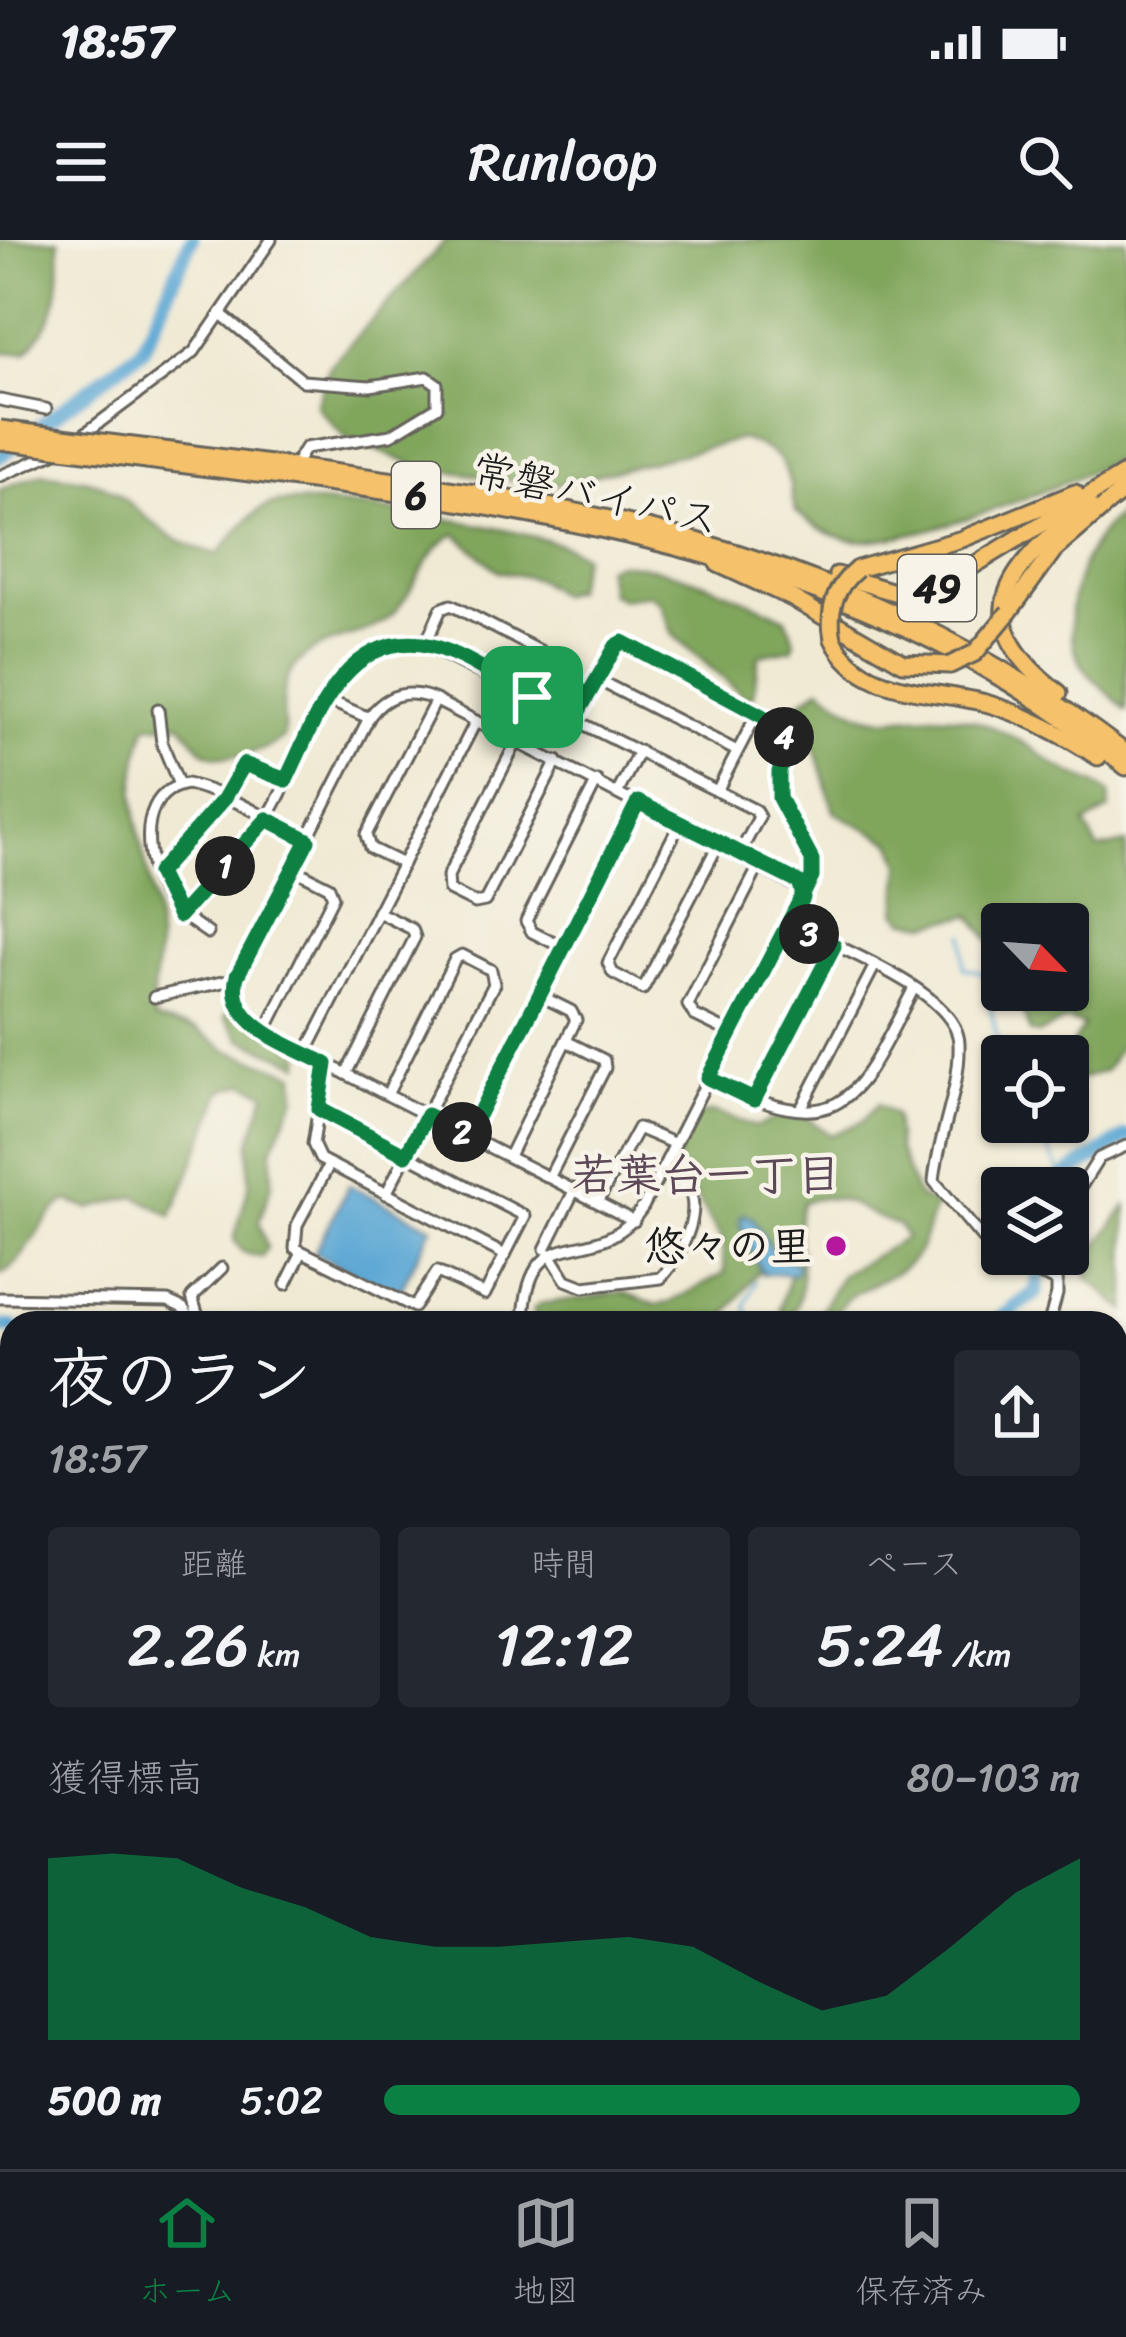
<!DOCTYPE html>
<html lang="ja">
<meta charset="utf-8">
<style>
:root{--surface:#171b24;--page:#242831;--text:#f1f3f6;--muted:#9ea1a6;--line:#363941;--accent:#0b8043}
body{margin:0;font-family:Sriracha,"Klee One",sans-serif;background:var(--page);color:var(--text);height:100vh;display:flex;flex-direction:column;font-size:45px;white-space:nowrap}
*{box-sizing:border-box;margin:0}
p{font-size:39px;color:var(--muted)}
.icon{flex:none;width:66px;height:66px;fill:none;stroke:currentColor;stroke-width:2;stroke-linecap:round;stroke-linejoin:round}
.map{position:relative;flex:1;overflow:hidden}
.side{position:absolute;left:0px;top:1071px;width:1128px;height:858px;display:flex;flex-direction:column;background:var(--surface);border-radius:36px 36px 0 0;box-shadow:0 3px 9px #0004}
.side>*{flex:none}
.needle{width:78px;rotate:115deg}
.fabs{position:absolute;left:981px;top:663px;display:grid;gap:24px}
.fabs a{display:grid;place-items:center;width:108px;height:108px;border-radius:12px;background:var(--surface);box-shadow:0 3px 9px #0004;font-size:60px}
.pin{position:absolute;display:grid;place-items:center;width:102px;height:102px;color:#fff;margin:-51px;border-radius:24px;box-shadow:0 6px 18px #0006}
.km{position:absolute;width:60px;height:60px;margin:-30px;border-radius:50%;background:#222;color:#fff;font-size:33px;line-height:60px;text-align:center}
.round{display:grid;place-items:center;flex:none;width:126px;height:126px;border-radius:12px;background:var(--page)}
.head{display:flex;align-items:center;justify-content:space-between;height:204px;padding:0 48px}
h1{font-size:66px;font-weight:600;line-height:90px}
.metrics{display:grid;grid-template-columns:repeat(3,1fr);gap:18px;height:204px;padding:12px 48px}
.metrics div{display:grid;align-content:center;border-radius:12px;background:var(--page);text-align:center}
.metrics b{font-size:60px;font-weight:600}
.metrics small{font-size:33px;font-weight:400}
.metrics p{font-size:33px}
.chart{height:336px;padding:24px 48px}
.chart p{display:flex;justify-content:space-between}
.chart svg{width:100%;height:216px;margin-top:12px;fill:var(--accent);opacity:.7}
ul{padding:0 48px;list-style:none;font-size:39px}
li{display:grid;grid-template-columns:192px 144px 1fr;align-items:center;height:90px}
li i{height:30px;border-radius:15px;background:var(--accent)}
.status{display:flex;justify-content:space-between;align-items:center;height:84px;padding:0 60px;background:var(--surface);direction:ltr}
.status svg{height:33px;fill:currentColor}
header{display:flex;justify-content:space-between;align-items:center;height:156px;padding:0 48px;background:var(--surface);font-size:54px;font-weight:600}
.dock{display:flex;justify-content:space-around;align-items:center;height:168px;border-top:3px solid var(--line);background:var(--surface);font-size:33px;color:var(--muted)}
.dock a{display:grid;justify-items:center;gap:6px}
.dock .current{color:var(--accent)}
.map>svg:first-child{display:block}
.forest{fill:#80a65c;stroke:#4e613c;stroke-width:3}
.water{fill:#5ca7d4;stroke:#3c6278;stroke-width:3}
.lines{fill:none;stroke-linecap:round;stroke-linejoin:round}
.stream{stroke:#5ca7d4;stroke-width:3}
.river{stroke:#5ca7d4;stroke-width:15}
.minor-casing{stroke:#66645c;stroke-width:15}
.tertiary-casing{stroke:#66645c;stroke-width:18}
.primary-casing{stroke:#66645c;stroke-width:21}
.trunk-casing{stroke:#66645c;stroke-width:21}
.minor{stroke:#fff;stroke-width:9}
.tertiary{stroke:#fff;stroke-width:12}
.primary{stroke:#f5c16b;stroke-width:15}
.trunk{stroke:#f5c16b;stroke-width:15}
.trunk-bridge-casing{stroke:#66645c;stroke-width:21;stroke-linecap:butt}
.trunk-bridge{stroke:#f5c16b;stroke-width:15}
.route-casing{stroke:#fff;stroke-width:24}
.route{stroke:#0b8043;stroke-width:15}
.poi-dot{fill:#b5179e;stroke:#f7f3e8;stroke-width:4.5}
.labels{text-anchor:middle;stroke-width:9;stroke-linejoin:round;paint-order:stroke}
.shield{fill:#f7f3e8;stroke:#5e5c59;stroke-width:3}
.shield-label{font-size:39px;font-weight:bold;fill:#1c1c1c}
.street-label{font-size:42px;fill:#1c1c1c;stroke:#f7f3e8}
.poi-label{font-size:42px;font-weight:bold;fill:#1c1c1c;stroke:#f7f3e8;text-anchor:end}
.neighbourhood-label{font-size:45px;font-weight:bold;fill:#5d4858;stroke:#f7f3e8}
</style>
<div class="status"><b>18:57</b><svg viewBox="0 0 49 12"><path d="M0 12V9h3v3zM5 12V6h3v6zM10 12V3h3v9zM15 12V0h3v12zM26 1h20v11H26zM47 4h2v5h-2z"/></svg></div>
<header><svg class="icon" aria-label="menu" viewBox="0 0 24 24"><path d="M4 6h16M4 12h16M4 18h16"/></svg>Runloop<svg class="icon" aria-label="search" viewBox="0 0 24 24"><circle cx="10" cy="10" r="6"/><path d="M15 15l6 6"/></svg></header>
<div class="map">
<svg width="1126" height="1929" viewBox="0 0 1126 1929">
<rect width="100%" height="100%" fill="#f7f3e8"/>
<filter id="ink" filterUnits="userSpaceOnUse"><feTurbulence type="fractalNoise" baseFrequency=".00833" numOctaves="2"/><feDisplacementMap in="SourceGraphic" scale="24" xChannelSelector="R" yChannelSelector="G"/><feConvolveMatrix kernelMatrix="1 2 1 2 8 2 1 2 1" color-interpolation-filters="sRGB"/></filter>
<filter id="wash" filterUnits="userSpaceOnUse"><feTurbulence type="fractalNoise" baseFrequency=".004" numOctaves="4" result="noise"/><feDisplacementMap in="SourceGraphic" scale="48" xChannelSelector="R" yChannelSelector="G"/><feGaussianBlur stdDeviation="2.7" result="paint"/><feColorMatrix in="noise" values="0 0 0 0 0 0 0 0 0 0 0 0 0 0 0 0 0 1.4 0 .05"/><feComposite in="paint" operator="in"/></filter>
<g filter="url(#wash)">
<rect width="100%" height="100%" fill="#f0ead4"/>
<!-- forest -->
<g class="forest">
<path d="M0,0H59C61,46 59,79 26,112L0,113Z"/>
<path d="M446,0H1126V213C1077,243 908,307 853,300C831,298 811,284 795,271C786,226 788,214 741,199L552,246L419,227L346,198L316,166L330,125Z"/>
<path d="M42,233C66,237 95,237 115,252C155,282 167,303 218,314C233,297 250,271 272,264C304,253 561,291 583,316L574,349L559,355L537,339L498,331L456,294C425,306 415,357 387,379C358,402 313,395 291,432C279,453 285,474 284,496C272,511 226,523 207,513C197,508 189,491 180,483L146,486C117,576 152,613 158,697C160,726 148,753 155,780L196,789L227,810L295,834L296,857L272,908V944L259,982L267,1008L262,1017L243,1013L234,1000L249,945V904L266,853L245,843L223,850L172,976L136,956L90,969L67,961C38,978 31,1019 0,1035V249Z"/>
<path d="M1126,270V470C1112,455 1089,439 1080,421C1055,375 1084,296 1126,270Z"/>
<path d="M618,323C676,327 734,354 786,378L795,401L792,409L759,415L753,456L747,459L673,395L661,363L649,354L622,359L610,353L606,327Z"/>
<path d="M821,447C880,498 887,470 951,476C987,480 1025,501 1052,523C1069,536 1092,538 1110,554L1109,570L1085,584L1098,609L1126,603V797L1105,831L1068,843L1065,816L1084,785L1066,780L1038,794L1030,792L1016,750H1068V684H1002V717L971,675L928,684L906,681L897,672L901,623L892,602L834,572L816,510L792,485L798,464Z"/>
<path d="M230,765L296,810L302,816L300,824L241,799L225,777Z"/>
<path d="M878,864L895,875L898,908L918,957L936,965C928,981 925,1006 913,1019C887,1046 844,1045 830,1083H814L842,1034L906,998L899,985C860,977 850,948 803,962C788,997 817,1043 789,1079L780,1069L791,1029L763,1025L720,1083H538L533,1070L539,1064L623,1052L657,1065L669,1063L725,1033L721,997C714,990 681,931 677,919L697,875L714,872L757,887L782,875L805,876L831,895L863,881Z"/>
<path d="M1126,966V1071L1088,1038L1089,1017Z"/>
</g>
<!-- water -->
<g class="water">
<path d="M349,945L432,987L398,1055L314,1013Z"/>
<path d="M742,974L753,978L774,1015L798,1024L795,1034H762L740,984Z"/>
<path d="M880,1917L892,1929H767L762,1924V1917Z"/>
</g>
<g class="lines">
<!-- stream -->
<g class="stream">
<path d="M964,694V728L983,733L1002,821"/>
<path d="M1017,882L1041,896L1063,937"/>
<path d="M377,1083L384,1071"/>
<path d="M750,1083L746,1065L756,1042"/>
</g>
<!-- river -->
<g class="river">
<path d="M0,216L142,110L191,0"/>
<path d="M1060,948L1063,937L1126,897"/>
<path d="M995,1083L1036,1052L1042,1014"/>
<path d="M0,1087H12"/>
</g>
</g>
</g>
<g filter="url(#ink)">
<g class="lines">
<defs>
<g id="minor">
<path d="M222,75L303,141L370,146L427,137L437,144V167L391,195L305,208L293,228"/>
<path d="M0,160L46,169"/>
<path d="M80,197L194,112L271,0"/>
<path d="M0,236L61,210"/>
<path d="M425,405L441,369L451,365L540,411L544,431L532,456"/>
<path d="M596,439L737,511"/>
<path d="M325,459L369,478"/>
<path d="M158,469L162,503L179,545"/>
<path d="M575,479L616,406L623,402L775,483L789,504C771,565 784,567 812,620L805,653"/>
<path d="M496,491L517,449"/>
<path d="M517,501L448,636L449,650L475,663L485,661L557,521"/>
<path d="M717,551L757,474"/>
<path d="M618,552L639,511"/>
<path d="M680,583L608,723L613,733L643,749L719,603"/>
<path d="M308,600C271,581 228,553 187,544C121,554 154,664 182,675C211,648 246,611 267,578C311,510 321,405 423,404L755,570L759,577L740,613"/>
<path d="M403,624L370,608L366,595L436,460"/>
<path d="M158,633L224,559L244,524L286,540"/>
<path d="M182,675L208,693"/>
<path d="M789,683C831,705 957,751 959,803C961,848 938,896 934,941L999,1018L1057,1041"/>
<path d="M564,708L532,692L526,681L597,541"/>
<path d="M154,757L236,739"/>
<path d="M266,790L333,657L329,647L293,629"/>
<path d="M731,793L694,775L688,765L760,624"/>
<path d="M306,813L476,481"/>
<path d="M326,824L313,904L320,919L505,1015"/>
<path d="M346,834L415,697L412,689L378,672"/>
<path d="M708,838C844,906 855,862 914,748"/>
<path d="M754,860L834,706"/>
<path d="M802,867L874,727"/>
<path d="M319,869L525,976L485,1054L437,1032L414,1067L295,1008L297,985L329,925"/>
<path d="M468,895L638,562"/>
<path d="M509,916L576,780L571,771L539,755"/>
<path d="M550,936L605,828L604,820L566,801"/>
<path d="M386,954L494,744L491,730L462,715L455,719L387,855"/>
<path d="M598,961L638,888L675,904"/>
<path d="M1068,967L1099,918L1126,906"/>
<path d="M545,1009L575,949"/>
<path d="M550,1014L566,1040L584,1047L661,1038C680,1017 703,974 688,947L661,931"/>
<path d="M286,1044L302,1012"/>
<path d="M0,1058L168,1061L183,1068L194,1083"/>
<path d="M200,1083L192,1057L222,1028"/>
<path d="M524,1083C527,970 597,1037 643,967L804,650L431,458C405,449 386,455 370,476L237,736V768L260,788L346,834L634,981"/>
<path d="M1049,1083L1057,1054V1014"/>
<path d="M0,1157L9,1156L11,1146"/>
<path d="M1116,1261L1126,1263"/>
<path d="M1116,1317L1126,1319"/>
<path d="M1116,1377L1126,1379"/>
<path d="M1116,1441L1126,1443"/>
<path d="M1116,1499L1126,1501"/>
<path d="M1116,1563L1126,1524"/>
<path d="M1116,1654L1126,1653"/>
<path d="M1116,1752L1126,1754"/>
<path d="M12,1833L4,1873L12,1876"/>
<path d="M1116,1881L1126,1841"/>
<path d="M409,1919L433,1929"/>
<path d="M97,1929L101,1917"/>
<path d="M162,1929L166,1917"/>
<path d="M223,1929L227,1917"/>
<path d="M283,1929L288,1917"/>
<path d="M344,1929L348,1917"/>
<path d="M527,1929L532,1917"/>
<path d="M556,1929L562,1917"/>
<path d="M625,1929L631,1917"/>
<path d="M694,1929L700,1917"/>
<path d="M978,1929L981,1917"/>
<path d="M1106,1929L1108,1917"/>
</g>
<g id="tertiary">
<path d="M1116,1160L1126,1161"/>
<path d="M1116,1297L1126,1274"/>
<path d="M0,1407L12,1342"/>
<path d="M0,1475L12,1409"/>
<path d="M1116,1879L1126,1882"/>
<path d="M1042,1929L1045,1917"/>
</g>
<g id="primary">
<path d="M0,1133L12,1134"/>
<path d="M0,1145L12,1146"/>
<path d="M1116,1588L1126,1593"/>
<path d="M1116,1602L1126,1607"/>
</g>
<g id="trunk">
<path d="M149,208C518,257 817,279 1126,513"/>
<path d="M147,220C487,264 853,296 1126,527"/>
<path d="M718,324L792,358L903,423L950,425"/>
<path d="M857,329L962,299L1075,253"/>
<path d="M837,335L894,352L933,350L1126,233"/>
<path d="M1009,372L1054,310L1126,248"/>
<path d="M833,399C861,458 934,448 989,464C1029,476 1064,495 1098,517"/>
<path d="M1059,453C959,378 1010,325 1089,265"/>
</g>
</defs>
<!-- minor casing -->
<use href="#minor" class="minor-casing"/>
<!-- tertiary casing -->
<use href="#tertiary" class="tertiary-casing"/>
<!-- primary casing -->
<use href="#primary" class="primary-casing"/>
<!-- trunk casing -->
<use href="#trunk" class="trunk-casing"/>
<!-- minor -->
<use href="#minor" class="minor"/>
<!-- tertiary -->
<use href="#tertiary" class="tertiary"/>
<!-- primary -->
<use href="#primary" class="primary"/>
<!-- trunk -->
<use href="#trunk" class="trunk"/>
<defs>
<g id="trunk-bridge">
<path d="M0,189L149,208"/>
<path d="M0,201L147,220"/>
<path d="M833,399C827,370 835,347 857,329"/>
<path d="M950,425L975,413L1009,372"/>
</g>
</defs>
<!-- trunk-bridge casing -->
<use href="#trunk-bridge" class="trunk-bridge-casing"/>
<!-- trunk-bridge -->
<use href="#trunk-bridge" class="trunk-bridge"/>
</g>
</g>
<g class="lines" filter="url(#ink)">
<defs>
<path id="route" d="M532,457C499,440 458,409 422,404C343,394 313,485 286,540L244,524L224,559L158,633L179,676L267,579L308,600L237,736C224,785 291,805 326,824L319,869L406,915L427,875L468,895L638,562L800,643L803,658L789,683L834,706L754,860L708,838L812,637V620L779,558V532L789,504L775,483L623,402L616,406L575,478L532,457"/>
</defs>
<!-- route casing -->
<use href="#route" class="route-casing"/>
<!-- route -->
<use href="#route" class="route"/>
</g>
<!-- markers -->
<circle class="poi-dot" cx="836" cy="1006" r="12"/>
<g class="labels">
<!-- shield labels -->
<g class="shield">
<rect x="392" y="222" width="48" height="66" rx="9"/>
<rect x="898" y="315" width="78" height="66" rx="9"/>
</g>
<g class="shield-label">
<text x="416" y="269">6</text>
<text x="937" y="362">49</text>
</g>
<!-- street labels -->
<g class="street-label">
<text transform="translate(596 254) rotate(12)" y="15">常磐バイパス</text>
</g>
<!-- poi labels -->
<g class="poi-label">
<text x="812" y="1021">悠々の里</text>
</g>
<!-- neighbourhood labels -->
<g class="neighbourhood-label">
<text x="706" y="950">若葉台一丁目</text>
</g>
</g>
</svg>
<div class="fabs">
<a><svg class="needle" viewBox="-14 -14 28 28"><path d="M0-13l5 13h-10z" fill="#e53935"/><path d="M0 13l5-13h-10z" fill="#9ea1a6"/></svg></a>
<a><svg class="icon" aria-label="locate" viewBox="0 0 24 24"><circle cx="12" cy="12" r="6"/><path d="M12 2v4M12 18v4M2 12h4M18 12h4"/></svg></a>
<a><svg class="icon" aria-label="layers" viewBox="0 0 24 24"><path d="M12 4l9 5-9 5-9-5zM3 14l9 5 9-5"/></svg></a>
</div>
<div class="pin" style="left:532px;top:457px;background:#1e9e55"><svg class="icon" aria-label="arrive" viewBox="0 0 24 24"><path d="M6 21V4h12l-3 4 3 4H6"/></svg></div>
<b class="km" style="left:225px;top:626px">1</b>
<b class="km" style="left:462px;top:892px">2</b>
<b class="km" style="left:809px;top:694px">3</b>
<b class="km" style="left:784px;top:497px">4</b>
<section class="side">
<div class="head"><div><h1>夜のラン</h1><p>18:57</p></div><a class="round"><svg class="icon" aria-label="share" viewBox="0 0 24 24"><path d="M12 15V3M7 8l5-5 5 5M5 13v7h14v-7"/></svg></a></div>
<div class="metrics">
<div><p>距離</p><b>2.26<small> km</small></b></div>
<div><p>時間</p><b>12:12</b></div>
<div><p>ペース</p><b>5:24<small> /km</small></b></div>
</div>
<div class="chart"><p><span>獲得標高</span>80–103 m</p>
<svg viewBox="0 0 160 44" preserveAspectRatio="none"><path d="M0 44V7L10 6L20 7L30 13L40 17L50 23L60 25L70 25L80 24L90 23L100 25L110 32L120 38L130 35L140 25L150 14L160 7V44z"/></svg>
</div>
<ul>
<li><b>500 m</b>5:02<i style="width:100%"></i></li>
</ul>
</section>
</div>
<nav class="dock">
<a class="current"><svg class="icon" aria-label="home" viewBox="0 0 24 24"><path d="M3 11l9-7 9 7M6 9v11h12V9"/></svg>ホーム</a>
<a><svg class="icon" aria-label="map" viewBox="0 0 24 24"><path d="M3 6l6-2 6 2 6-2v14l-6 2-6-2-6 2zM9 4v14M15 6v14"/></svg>地図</a>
<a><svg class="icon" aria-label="saved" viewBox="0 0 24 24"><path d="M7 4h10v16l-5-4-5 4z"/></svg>保存済み</a>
</nav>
